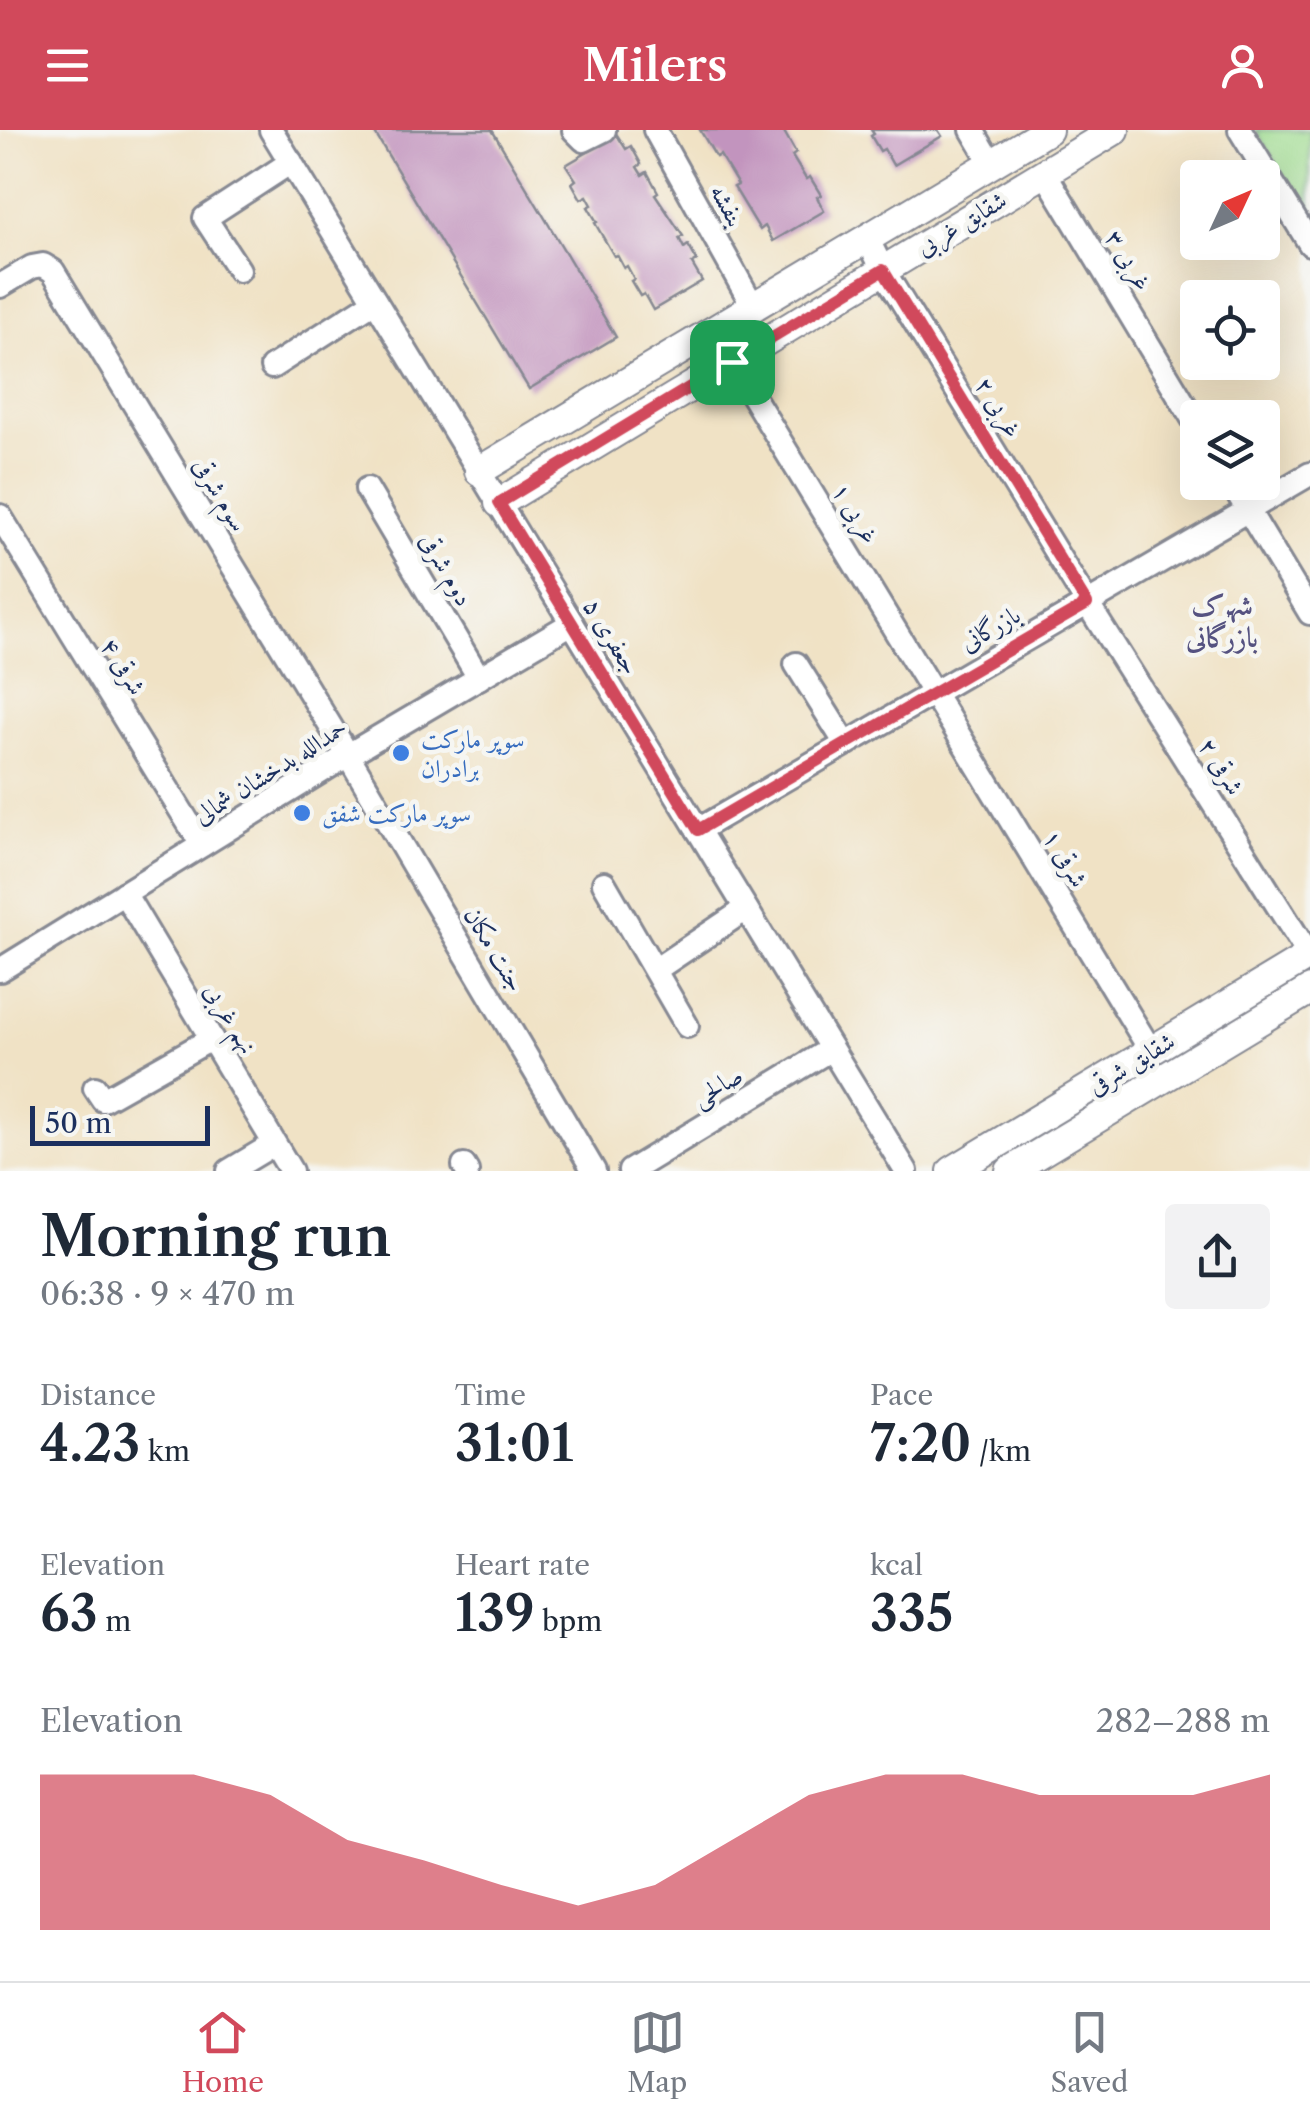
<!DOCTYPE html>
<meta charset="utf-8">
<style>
:root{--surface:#fff;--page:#f2f2f3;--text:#1f2937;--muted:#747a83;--line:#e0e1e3;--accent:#d1495b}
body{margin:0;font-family:"Libre Caslon Text",Amiri,serif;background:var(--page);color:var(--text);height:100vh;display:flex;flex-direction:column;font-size:38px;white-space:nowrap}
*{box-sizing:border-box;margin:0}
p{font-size:32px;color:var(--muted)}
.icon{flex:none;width:55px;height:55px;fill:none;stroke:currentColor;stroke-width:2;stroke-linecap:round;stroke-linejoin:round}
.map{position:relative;height:1041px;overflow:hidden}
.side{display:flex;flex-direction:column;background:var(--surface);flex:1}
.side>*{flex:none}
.needle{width:65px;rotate:46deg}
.buttons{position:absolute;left:1180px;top:30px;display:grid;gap:20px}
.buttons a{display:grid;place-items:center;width:100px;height:100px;border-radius:10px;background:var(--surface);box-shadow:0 10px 40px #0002;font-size:50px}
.scale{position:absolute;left:30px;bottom:25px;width:180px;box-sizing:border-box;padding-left:10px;border:5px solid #1b2f5e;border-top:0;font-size:28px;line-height:35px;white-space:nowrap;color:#1b2f5e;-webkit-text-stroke:8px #f6f6f2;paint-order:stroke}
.pin{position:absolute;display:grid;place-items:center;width:85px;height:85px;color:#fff;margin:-42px;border-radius:20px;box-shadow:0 5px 15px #0006}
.round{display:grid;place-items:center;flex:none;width:105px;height:105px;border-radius:10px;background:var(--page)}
.head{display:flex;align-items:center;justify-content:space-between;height:170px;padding:0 40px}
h1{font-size:55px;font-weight:600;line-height:75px}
.stats{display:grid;grid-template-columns:repeat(3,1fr);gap:15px;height:170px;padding:10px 40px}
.stats div{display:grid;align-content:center}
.stats b{font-size:50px;font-weight:600}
.stats small{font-size:28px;font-weight:400}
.stats p{font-size:28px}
.chart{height:280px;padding:20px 40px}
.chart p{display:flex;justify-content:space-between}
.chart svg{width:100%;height:180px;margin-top:10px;fill:var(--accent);opacity:.7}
header{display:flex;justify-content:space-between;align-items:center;height:130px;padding:0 40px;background:var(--accent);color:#fff;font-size:45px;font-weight:600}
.tabs{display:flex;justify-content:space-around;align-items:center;height:140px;border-top:2px solid var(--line);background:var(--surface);font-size:28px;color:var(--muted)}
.tabs a{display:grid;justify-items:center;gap:5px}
.tabs .selected{color:var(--accent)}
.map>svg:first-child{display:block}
.green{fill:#9edb8f;stroke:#5c8576;stroke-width:2.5}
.building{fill:#c294be}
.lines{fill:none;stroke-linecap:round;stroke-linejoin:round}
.minor-casing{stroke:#868892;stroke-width:28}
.tertiary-casing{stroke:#868892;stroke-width:32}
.minor{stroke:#fff;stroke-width:22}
.tertiary{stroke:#fff;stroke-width:28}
.route-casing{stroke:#fff;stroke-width:20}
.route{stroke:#d1495b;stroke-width:12}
.shop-dot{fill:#3f7fe0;stroke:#f6f6f2;stroke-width:4}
.labels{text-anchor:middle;stroke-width:9;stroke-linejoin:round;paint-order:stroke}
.street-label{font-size:25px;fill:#1b2f5e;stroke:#f6f6f2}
.shop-label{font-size:25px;fill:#366cbe;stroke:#f6f6f2;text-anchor:start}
.neighbourhood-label{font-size:28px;font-weight:bold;fill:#555280;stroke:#f6f6f2}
</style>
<header><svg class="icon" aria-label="menu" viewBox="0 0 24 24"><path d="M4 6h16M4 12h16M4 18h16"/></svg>Milers<svg class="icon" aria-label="person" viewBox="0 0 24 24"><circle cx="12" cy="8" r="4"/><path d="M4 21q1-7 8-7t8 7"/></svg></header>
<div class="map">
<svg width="1310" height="1041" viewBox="0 0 1310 1041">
<rect width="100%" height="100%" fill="#f6f6f2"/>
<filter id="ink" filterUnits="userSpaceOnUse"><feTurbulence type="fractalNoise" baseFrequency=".01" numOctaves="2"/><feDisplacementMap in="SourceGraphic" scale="20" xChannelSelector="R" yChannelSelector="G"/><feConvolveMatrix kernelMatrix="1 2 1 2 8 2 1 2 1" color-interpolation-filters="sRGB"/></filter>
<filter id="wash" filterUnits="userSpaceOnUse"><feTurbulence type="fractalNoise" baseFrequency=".0048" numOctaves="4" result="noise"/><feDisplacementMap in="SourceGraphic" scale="40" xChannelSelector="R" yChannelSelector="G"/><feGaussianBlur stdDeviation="2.25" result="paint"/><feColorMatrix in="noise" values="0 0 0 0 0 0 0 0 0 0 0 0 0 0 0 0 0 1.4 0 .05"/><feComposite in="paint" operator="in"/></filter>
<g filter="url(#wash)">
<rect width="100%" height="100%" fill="#f0e2c5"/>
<!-- green -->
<path class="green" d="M1255,0H1310V91Z"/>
<g id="blocks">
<!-- building -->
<g class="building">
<path d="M373,0H492L616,207L529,259Z"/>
<path d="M700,0H783L796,23L792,26L806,49L810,47L821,65L817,67L824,81L773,111L765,96L760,100L734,57L738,55L720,25L716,27Z"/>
<path d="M871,0H938L942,6L893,35L884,19L880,21L871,6L874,4Z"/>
<path d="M617,5L626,19L631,16L641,34L637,37L642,45L647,42L658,62L655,64L683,106L679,108L684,118L688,115L697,131L692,134L702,151L653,180L644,164L640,166L631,151L634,149L627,136L624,138L617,125L614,126L595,93L597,92L588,77L592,75L587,66L581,69L572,53L576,50L566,35Z"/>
</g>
</g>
</g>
<g filter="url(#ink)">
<use href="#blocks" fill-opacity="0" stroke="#868892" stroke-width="2.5"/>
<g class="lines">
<defs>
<g id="minor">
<path d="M271,0L906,1041"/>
<path d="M574,0L584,10L604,0"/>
<path d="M655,0L753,176"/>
<path d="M972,0L992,34"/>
<path d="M1240,0L1310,114"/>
<path d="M1045,43L1198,297"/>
<path d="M867,108L883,140L1087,473L1310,827"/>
<path d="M239,140L205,88L291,32"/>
<path d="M0,156L32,137L43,135L53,141L348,625L594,1041"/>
<path d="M732,232L1151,921"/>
<path d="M272,237L375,171"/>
<path d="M1231,352L1310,483"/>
<path d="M367,359L479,548"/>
<path d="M0,386L202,715"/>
<path d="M796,534L846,614"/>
<path d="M698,700L1310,344"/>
<path d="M604,753L687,896"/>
<path d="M124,763L291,1041"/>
<path d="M0,840L348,625L572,493"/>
<path d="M655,840L746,779"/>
<path d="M95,958L103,970L211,909"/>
<path d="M464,1036L467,1041"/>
<path d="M229,1041L274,1014"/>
<path d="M630,1041L831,919"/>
</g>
<g id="tertiary">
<path d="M479,341L1048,0"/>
<path d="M499,373L1115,0"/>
<path d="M952,1041L1310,825"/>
<path d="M1010,1041L1310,860"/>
</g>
</defs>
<!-- minor casing -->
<use href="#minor" class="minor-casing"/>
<!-- tertiary casing -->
<use href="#tertiary" class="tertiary-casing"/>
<!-- minor -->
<use href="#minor" class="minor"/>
<!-- tertiary -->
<use href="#tertiary" class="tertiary"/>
</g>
</g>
<g class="lines" filter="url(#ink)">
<defs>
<path id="route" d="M883,140L1087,474L698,700L499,373Z"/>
</defs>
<!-- route casing -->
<use href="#route" class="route-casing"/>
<!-- route -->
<use href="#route" class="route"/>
</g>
<!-- markers -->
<g class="shop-dot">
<circle cx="401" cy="623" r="10"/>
<circle cx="302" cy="683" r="10"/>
</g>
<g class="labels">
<!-- street labels -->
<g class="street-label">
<text transform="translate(728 75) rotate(61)" y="9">بنفشه</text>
<text transform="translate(961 93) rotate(-31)" y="9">شقایق غربی</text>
<text transform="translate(1129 130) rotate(59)" y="9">۳ غربی</text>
<text transform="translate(999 277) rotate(59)" y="9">۲ غربی</text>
<text transform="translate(221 364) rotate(59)" y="9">سوم شرقی</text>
<text transform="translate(856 383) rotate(59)" y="9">۱ غربی</text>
<text transform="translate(447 439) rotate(60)" y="9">دوم شرقی</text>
<text transform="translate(990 498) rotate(-30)" y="9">بازرگانی</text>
<text transform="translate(612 506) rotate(59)" y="9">جعفری ۵</text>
<text transform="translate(124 536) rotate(58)" y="9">۴ شرقی</text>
<text transform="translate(1222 636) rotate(58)" y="9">۲ شرقی</text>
<text transform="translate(270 641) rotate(-32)" y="9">حمدالله بدخشان شمالی</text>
<text transform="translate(1066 728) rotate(59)" y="9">۱ شرقی</text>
<text transform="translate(495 819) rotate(59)" y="9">جنت مکان</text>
<text transform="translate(231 888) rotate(59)" y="9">نهم غربی</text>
<text transform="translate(1131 933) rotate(-31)" y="9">شقایق شرقی</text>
<text transform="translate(717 956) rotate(-31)" y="9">صالحی</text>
</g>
<!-- shop labels -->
<g class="shop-label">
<text x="421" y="618">سوپر مارکت<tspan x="421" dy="29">برادران</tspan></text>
<text x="322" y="692">سوپر مارکت شفق</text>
</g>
<!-- neighbourhood labels -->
<g class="neighbourhood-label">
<text x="1222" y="485">شهرک<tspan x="1222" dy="32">بازرگانی</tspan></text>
</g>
</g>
</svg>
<div class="buttons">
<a><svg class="needle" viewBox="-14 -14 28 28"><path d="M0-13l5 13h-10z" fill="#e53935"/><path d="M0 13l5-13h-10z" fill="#747a83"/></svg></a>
<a><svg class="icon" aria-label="locate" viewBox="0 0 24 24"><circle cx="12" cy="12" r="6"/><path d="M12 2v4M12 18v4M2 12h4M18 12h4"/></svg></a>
<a><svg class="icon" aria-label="layers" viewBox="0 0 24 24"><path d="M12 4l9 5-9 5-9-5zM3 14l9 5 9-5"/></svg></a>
</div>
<div class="scale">50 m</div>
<div class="pin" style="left:732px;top:232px;background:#1e9e55"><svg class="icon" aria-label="arrive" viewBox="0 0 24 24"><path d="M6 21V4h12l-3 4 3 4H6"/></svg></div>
</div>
<section class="side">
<div class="head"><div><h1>Morning run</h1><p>06:38 · 9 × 470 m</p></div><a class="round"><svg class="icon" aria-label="share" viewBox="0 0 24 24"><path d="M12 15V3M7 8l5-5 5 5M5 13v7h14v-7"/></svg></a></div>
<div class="stats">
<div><p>Distance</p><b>4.23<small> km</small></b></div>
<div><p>Time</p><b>31:01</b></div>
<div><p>Pace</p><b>7:20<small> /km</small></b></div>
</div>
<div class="stats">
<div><p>Elevation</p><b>63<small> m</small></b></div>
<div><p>Heart rate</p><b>139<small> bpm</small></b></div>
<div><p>kcal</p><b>335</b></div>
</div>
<div class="chart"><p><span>Elevation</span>282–288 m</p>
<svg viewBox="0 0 160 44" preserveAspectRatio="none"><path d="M0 44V6L10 6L20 6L30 11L40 22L50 27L60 33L70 38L80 33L90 22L100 11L110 6L120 6L130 11L140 11L150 11L160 6V44z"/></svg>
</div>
</section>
<nav class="tabs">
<a class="selected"><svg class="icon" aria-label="home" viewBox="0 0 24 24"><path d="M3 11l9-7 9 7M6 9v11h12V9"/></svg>Home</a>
<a><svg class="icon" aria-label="map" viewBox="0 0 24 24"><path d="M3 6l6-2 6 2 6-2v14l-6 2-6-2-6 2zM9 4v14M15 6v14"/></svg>Map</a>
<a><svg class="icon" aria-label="saved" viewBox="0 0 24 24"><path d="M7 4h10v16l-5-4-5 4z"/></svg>Saved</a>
</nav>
